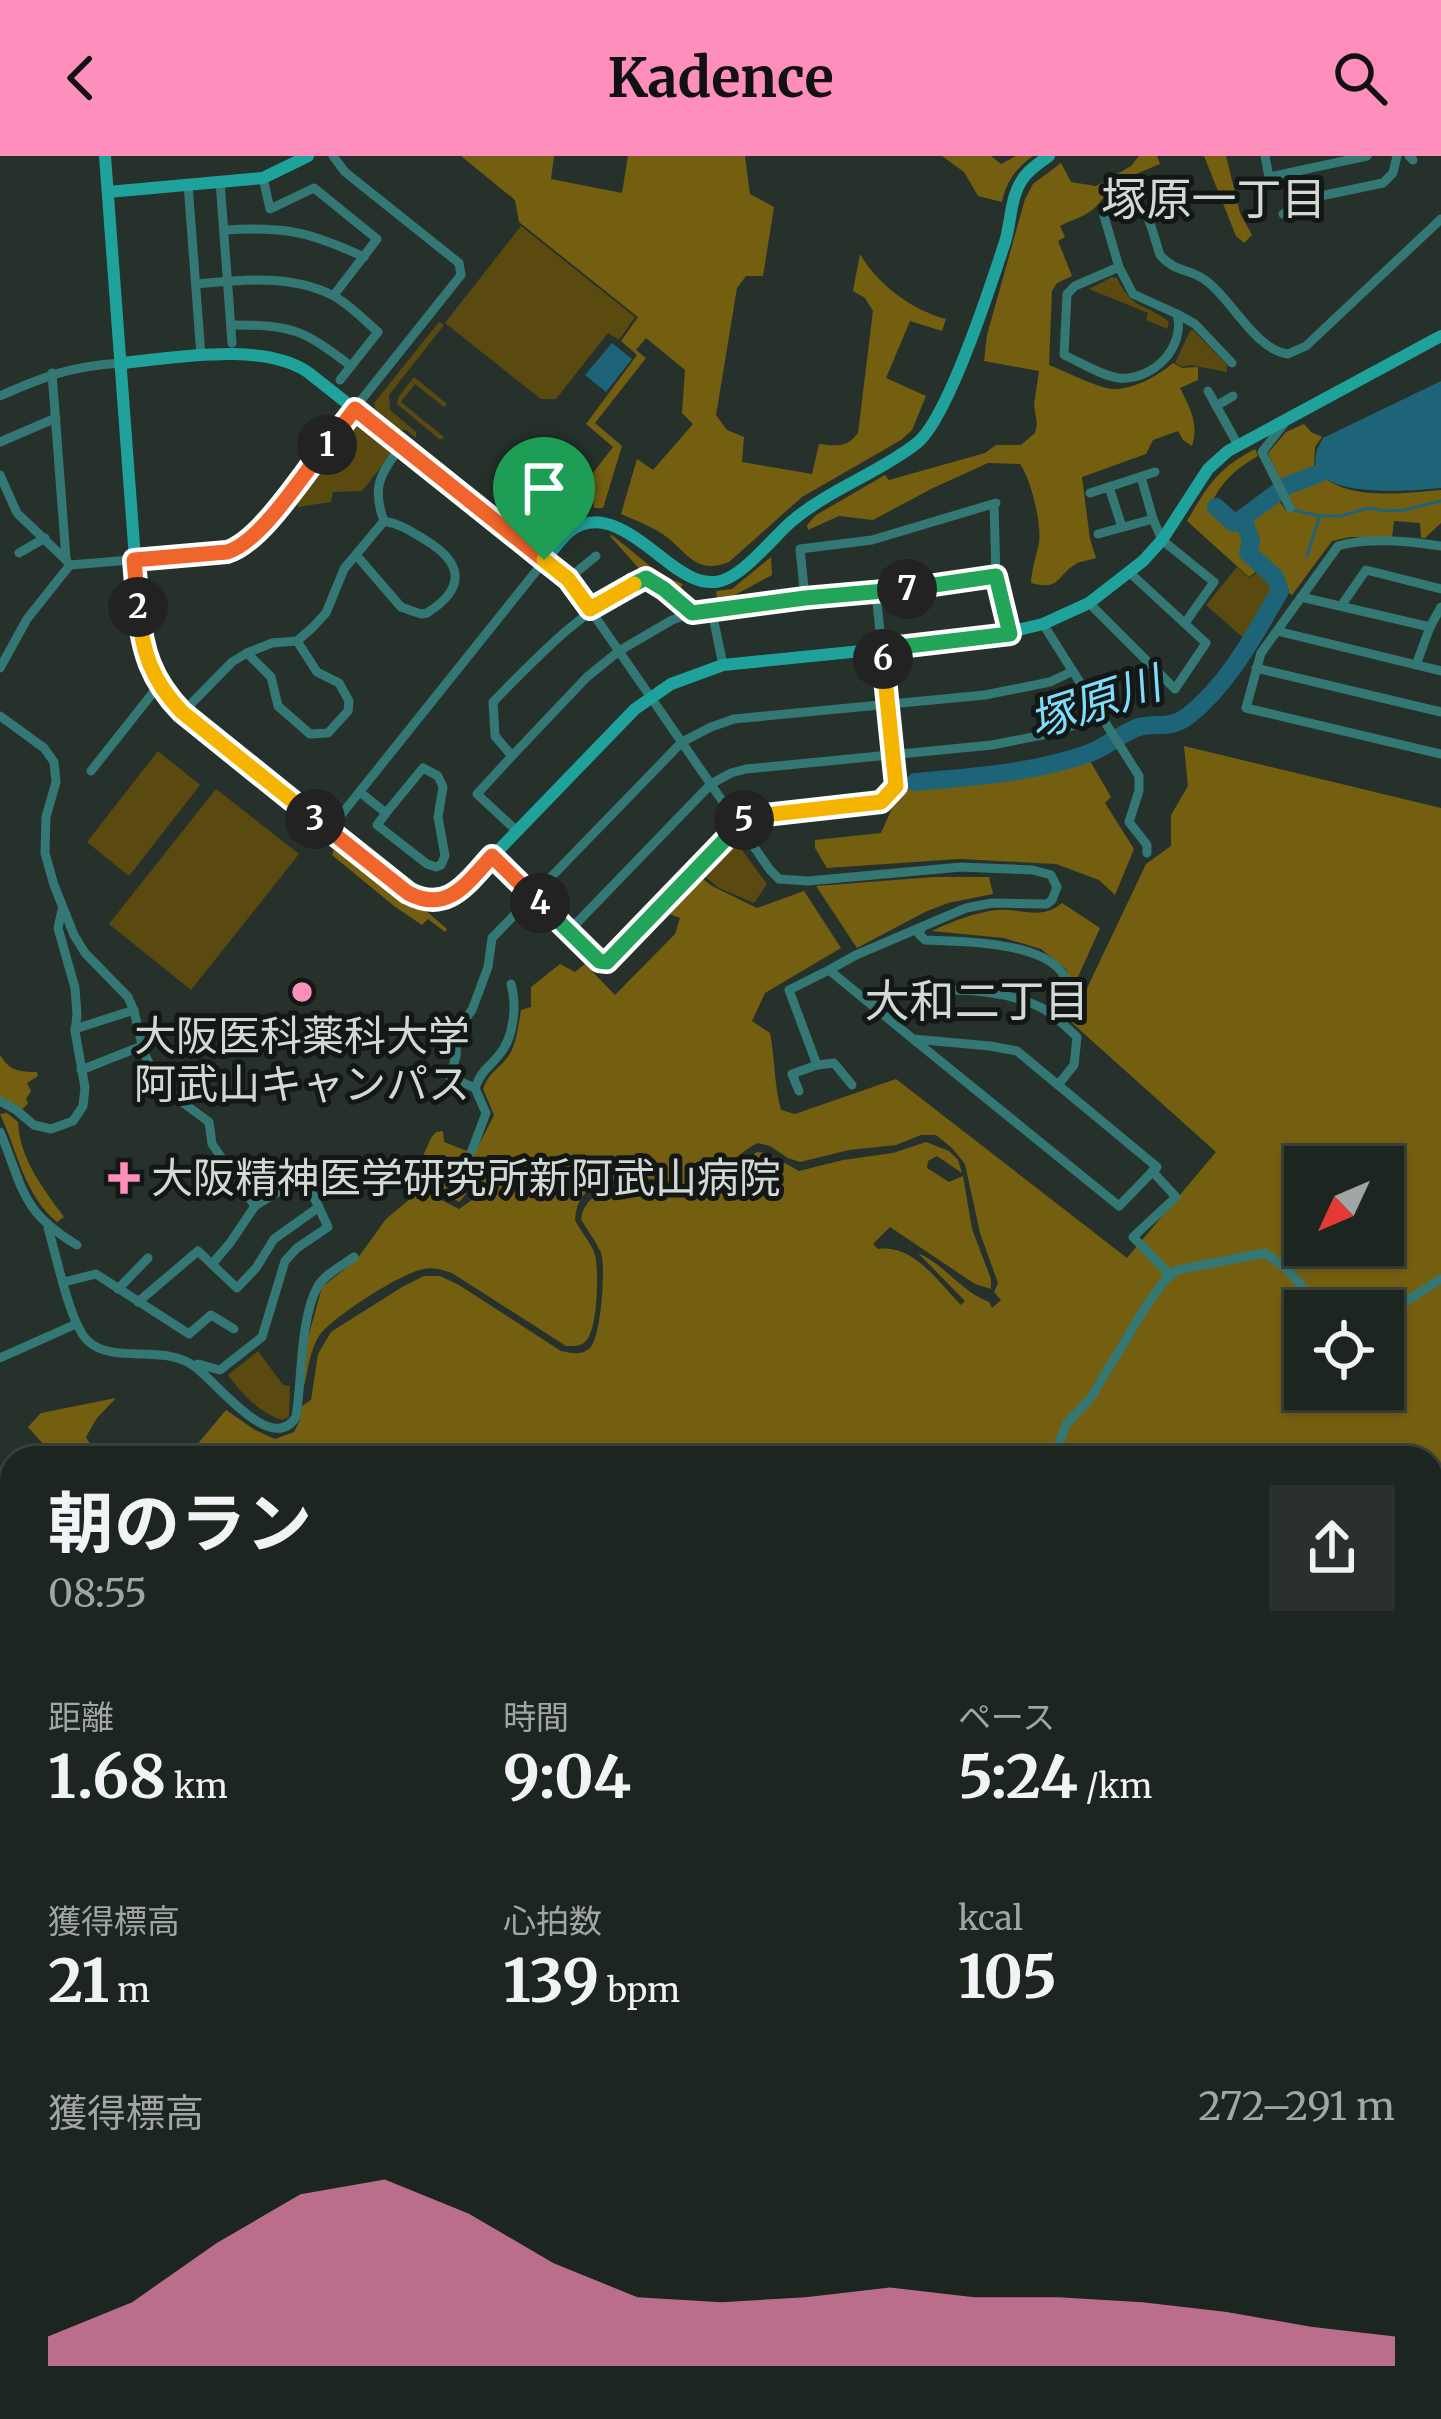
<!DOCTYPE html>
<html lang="ja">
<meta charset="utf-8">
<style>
:root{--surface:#1d2520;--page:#2a312d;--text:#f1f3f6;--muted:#a0a5a5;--line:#3b423e;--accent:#fe8ebb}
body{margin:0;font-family:Merriweather,"Noto Sans JP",serif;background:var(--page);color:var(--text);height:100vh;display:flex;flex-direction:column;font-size:45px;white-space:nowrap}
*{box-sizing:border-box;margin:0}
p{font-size:39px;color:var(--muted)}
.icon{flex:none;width:66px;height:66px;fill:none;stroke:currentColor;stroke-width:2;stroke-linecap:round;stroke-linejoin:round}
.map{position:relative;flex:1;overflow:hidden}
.drawer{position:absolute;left:0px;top:1290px;width:1443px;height:975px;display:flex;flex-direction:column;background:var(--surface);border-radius:36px 36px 0 0;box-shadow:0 3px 9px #0004,0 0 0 3px var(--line)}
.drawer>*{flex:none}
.needle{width:78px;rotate:226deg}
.tools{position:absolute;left:1284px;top:990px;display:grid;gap:24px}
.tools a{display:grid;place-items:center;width:120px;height:120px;border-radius:0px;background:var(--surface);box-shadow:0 3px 9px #0004,0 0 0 3px var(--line);font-size:60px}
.pin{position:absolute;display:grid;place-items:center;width:102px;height:102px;color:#fff;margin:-123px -51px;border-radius:50% 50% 50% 0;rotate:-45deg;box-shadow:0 0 12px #0007}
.pin .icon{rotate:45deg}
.km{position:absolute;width:60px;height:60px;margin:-30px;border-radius:50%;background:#222;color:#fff;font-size:33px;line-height:60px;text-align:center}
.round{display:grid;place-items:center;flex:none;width:126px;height:126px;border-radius:0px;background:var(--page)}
.head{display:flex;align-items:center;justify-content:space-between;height:204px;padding:0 48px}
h1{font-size:66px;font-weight:700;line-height:90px}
.stats{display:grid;grid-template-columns:repeat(3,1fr);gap:18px;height:204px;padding:12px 48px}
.stats div{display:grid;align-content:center}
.stats b{font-size:60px;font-weight:700}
.stats small{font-size:33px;font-weight:400}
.stats p{font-size:33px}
.chart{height:336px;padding:24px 48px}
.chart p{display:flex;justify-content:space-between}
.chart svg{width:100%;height:216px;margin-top:12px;fill:var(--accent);opacity:.7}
header{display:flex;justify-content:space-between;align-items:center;height:156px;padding:0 48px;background:var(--accent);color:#111;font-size:54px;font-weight:700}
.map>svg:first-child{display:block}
.green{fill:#5a4a10}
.forest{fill:#745f11;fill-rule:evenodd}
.water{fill:#1d6479}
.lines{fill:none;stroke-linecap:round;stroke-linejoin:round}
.stream{stroke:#1d6479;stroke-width:3}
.river{stroke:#1d6479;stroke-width:18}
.street{stroke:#337874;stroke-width:9}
.secondary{stroke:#20a29c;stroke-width:12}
.primary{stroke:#47bdb6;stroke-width:14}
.split-1-casing{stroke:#fff;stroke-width:24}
.split-2-casing{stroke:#fff;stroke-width:24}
.split-3-casing{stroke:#fff;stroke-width:24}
.split-4-casing{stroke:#fff;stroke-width:24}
.split-5-casing{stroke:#fff;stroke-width:24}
.split-6-casing{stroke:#fff;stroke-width:24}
.split-7-casing{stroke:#fff;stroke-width:24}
.split-8-casing{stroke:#fff;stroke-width:24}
.split-9-casing{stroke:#fff;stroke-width:24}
.split-1{stroke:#f0652b;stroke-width:15}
.split-2{stroke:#f0652b;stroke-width:15}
.split-3{stroke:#f5b400;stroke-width:15}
.split-4{stroke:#f0652b;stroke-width:15}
.split-5{stroke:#22a559;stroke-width:15}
.split-6{stroke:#f5b400;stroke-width:15}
.split-7{stroke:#22a559;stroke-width:15}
.split-8{stroke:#22a559;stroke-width:15}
.split-9{stroke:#f5b400;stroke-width:15}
.poi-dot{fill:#fe8ebb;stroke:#131715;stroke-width:4.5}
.labels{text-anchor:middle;stroke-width:10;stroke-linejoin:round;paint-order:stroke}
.poi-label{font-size:42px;fill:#d3d9d5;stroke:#131715}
.neighbourhood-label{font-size:45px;fill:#d3d9d5;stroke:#131715}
.water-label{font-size:45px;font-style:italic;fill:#7edcfc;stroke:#131715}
</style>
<header><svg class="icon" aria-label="back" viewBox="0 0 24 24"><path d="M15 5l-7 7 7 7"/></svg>Kadence<svg class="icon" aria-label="search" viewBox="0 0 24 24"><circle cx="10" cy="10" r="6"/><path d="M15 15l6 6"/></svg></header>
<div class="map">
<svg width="1441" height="2263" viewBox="0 0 1441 2263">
<rect width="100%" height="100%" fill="#27312b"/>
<!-- green -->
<g class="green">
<path d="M521,70L635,161L619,184L608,177L556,243H541L445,167Z"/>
<path d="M1112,121L1117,122C1133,156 1145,146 1169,166L1167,173L1146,164L1148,157L1089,133Z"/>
<path d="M439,166L444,169L389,239L390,254L416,276V282L406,274H400L375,253L374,247Z"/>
<path d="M1193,174L1227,209V216L1190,209L1182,211L1175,207L1190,175Z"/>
<path d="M414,221L447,248L444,251L415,228L401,246L444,281L443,283H439L397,248L399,240Z"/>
<path d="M359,267L394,295L362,335L333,336L331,346L298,351L294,338L351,268Z"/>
<path d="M1237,411L1249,422L1257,417L1270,424L1277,434L1246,484L1206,449Z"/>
<path d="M158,595L200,629L129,720L87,686Z"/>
<path d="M216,633L299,698L191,834L109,768Z"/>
<path d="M736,686L767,728L754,747L719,732L700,716L725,692L729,693Z"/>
<path d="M258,1195L283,1229L290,1230L289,1261L282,1264C260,1257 241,1237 228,1219Z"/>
<path d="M1431,2155L1441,2163V2257L1436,2263H1343L1351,2253H1431Z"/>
</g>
<!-- forest -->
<g class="forest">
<path d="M461,0H554L551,23L622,37L628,0H745L750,38L774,51L763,120H746L737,132L716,259L727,274L744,281L742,306L812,318L819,288C836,290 847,292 858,277L873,155L865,142L853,135L860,98C878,129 912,154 946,163L942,175L910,165L886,222L926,240L912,274L901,284L802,341L729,406C697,418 690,400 668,382C654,371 637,365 621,358L637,303L653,314L693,268L682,257L685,214L646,182L636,194L646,202L595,267L622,290L603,352H594L593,345L580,334L613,291L586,268L637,199L621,185L638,161L519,66L515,44Z"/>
<path d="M942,0H991L1001,8L1016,0H1033C1015,13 1007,25 1002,46L978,40L964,16Z"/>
<path d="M1139,0H1157L1160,8L1131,20L1133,26L1127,29L1129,34C1101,32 1106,46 1088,57C1080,62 1069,65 1060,70L1065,81L1058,85L1072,120L1057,127L1052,135L1049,209C1062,214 1098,232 1112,233C1133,234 1158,220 1173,207L1182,212L1198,211V224L1180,232C1190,252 1199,268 1192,290L1183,284L1178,275L1153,284L1146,298L1082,321L1090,383L1096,402C1094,403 1077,406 1076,408C1055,420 1062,435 1031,427C1032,412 1036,401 1039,387C1042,369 1031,323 1020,308L988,307L931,333L873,364L839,360L808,374L807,369L816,359L885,319L889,324L985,297L996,289H1021L1035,277L1037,268L1034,249L1039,215L984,205L987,179L1025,43L1033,28L1061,7L1071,26L1096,30L1131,10Z"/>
<path d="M1204,0H1226L1240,57L1252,79L1244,87L1236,80Z"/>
<path d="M1304,268L1311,276L1322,281L1315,291L1314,311C1340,347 1402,337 1441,334V367L1425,382H1421L1420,367L1394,365L1392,381H1350L1332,385L1292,439L1257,415L1249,421L1187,365C1209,328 1216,314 1255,293L1258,300C1237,312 1223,324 1212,346L1214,352L1237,371L1245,368L1276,340L1286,355L1294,352L1268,297L1286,276Z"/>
<path d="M612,379L661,419L683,428L679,435L649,417H643L610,380Z"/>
<path d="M771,401L772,419L718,448L716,435L732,433Z"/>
<path d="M1184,590L1441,652V1390L1431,1389V1302H186L226,1254L255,1274L275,1283L294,1276L300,1264L302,1250L311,1244L318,1198L331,1176L402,1131L424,1120H440L459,1129L561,1195C571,1197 581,1200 590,1192C601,1182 606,1111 601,1097C596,1085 587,1074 581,1063C587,1025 640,1029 669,1034C681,1036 694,1042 706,1038C726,1031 740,1008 757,996L767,997L799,1015L843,1004L893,997L926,986L949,995L958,1004L962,1017L937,1000L928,1005L927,1012L949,1026L963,1020L972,1073L991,1123V1133L975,1128L890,1071L873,1088L878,1093C914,1088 938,1126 961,1149L965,1145L918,1097C945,1109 962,1136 989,1146L992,1152L1001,1144L994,1136L998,1127L980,1077L965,1008L952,992L936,979H921L896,989L849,994L800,1006L788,1002L770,990L758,987C734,997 724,1022 700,1031C660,1024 579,1003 575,1064C581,1076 591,1086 595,1099C599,1115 598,1175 585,1186C579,1191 573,1190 566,1190L452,1117C442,1114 434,1111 424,1113C402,1116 331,1162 319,1180C309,1195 308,1217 303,1234L308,1182L322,1131L357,1103L386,1063L417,1037L424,1035L459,1053L472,1044C474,1032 468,1026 469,1015C472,999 487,974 494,959L483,933C490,915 497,915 507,902C517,889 518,870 521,854L531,851V831L560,808L575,816L585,808L615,839L675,778L680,762L664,756L699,720L712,730L757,752L804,735L841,792L765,837L752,865L770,877C775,903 774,928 781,954L795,958L896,923L1127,1102L1216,996L1071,866L1146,708L1171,690V659L1188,630ZM1305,1011H1383V1089H1305ZM1305,1155H1383V1233H1305Z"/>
<path d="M1089,603L1111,641L1105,647L1134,693L1115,739L1099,724L1056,708L959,703L827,712L815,692V684L881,677L902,630C967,627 1027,622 1089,603Z"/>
<path d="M334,693L410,750L425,754L447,773L445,776L428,763L422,769L394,750L332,699Z"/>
<path d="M934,721H989L993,738L948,747L925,756L857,792L816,730Z"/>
<path d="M1062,747L1100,772L1073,832L1066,813L1041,793L1004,782L932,775C953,765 973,757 997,754C1022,752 1040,765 1062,747Z"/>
<path d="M0,899C10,915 19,916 37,916L38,920L27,927L31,935L26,943L28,947L22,954L0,942Z"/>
<path d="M7,957L18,966C20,1004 43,1032 64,1061L57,1066C24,1039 18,996 0,958Z"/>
<path d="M443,975L444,986L467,995L462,1022L466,1038L459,1046L424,1026L413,1029L411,1027L431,982L436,976Z"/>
<path d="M116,1242L97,1262L86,1281L98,1302H56L28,1271L41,1257Z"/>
<path d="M12,1312V2253H930L920,2263H0V1319Z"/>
<path d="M1441,2043V2119L1431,2123V2044Z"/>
<path d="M1049,2253H1201L1202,2254L1194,2263H1041Z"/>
</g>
<!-- water -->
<g class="water">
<path d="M612,187L632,203L606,236L585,219Z"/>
<path d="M1441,225V332C1410,335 1283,347 1323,282Z"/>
</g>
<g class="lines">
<!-- stream -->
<g class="stream">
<path d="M1293,354L1320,360H1340L1369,352L1388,355L1404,354L1441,345"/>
<path d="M1307,400L1319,362"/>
</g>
<!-- river -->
<g class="river">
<path d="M1216,351L1234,367L1243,362"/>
<path d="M915,626C972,621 1032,617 1087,598C1105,592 1119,579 1136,572C1155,565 1168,575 1188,560C1228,529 1255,478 1280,435L1275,421L1248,397L1251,385L1243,362L1286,330L1320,317"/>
<path d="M1431,1782L1441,1776"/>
</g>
<!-- street -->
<g class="street">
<path d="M1265,0L1269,21L1367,0"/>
<path d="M1409,0L1413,4"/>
<path d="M263,22L270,53L314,32L377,83L334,139"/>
<path d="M220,25L232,187"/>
<path d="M188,28L201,200"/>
<path d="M1283,58L1306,43L1383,27L1393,17L1397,0"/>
<path d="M225,74C284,70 310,76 364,101"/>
<path d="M1119,111L1133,138L1177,158C1186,191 1153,225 1119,222C1102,220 1080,206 1064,199L1067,138L1075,130L1119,111L1104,60L1112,45C1147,31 1151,74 1160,99C1175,116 1186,112 1202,122C1230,139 1254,194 1288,198L1306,190L1441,63"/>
<path d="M196,128C240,124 290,118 332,139C348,147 364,164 378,176L340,224"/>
<path d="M1177,158L1195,168L1232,207"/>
<path d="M231,169C293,169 302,173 351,210"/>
<path d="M52,217L66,402"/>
<path d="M1208,235L1238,289"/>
<path d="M0,240C45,220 72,210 121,207"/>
<path d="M1216,250L1233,240"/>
<path d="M1287,264L1262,296L1290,352"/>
<path d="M0,286L56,262"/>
<path d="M0,319L17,357L67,405"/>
<path d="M1141,321L1153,363L1162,384L1214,426L1185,467"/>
<path d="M1109,331L1122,371"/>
<path d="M1090,337L1155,316"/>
<path d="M994,348L996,420L1010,478"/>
<path d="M505,372L535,333L582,369"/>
<path d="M1098,378L1153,363"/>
<path d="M1441,390C1409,385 1369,381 1338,390L1261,497L1246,552L1441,598"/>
<path d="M19,397L45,382"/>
<path d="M357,400L401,451L421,458L427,457C465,433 464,408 427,385C412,376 401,368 384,365"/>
<path d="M568,423L596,400"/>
<path d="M1301,441L1430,471"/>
<path d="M805,442L800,393L872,384L996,347"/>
<path d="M1089,447L1175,533L1206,487L1130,417"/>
<path d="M1341,450L1366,414L1441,433"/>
<path d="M712,456L723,509"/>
<path d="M692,457L664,433L646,422C582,453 542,496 493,546L495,580L512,600L587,521L619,495L672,464L692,457L734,451L876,437L996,420"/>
<path d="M1043,468L1139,620V635L1129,666L1147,689V697"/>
<path d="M1277,475L1441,515"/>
<path d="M247,497L271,521L278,550L310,578L328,577L348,555L349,545L339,527L317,516L297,485"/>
<path d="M1416,509L1430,471L1441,451"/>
<path d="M0,512L27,463L70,409L227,396L248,386L461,119L459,107L345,16L333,0"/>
<path d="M1256,512L1441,556"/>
<path d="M182,557L232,506L247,497L272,487L297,485L312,472L326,457L344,413L384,365C371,330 381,318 401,290"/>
<path d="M0,560L44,592L54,606L56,626L46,661L45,697L54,729L74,779L85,797L128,841L134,855L144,897L155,919L171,938L209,966L212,988L255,1050"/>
<path d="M512,600L477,638L517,675"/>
<path d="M91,615L159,529"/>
<path d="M361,637L386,657L423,612L438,620L443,631L438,661L445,700L441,709L436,711L427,708L377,669L386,657"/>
<path d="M329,674L545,404L576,433L770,714L779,723L808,725L961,711L1033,714L1051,719L1057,731L1052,744L1047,748L992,747L966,752L856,799L829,814L913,883"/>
<path d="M492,701L599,805L605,806L746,662L886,643L896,630L876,437"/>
<path d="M922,771L919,778L925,784C959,785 1056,785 1067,827C1071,842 1057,849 1046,854"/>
<path d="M569,775L711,628L731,617L746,613L992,589L1053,577L1101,559"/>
<path d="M869,846C923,832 988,827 1040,851C1054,858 1066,871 1077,881L1074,909L1058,929"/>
<path d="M75,873L134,854"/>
<path d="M913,883L990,890L1017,895L1157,1011L1119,1050Z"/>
<path d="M817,909L834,907L852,929"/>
<path d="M81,914L142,890"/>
<path d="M475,932C483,912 487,914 499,899C514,882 517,849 511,828"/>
<path d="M799,935L792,918L817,909L789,834L829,814"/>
<path d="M0,945L16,954L34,969L51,973L73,965L83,950L85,932L75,875L77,859L75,832L58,772L62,754"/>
<path d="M0,976C24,1032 19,1054 77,1089"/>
<path d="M471,997L486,957L475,932L450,921L456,900L457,874L472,854L488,811L492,782L682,586L711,571L734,563L985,539L1050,526L1073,515"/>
<path d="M1152,1015L1176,1041L1133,1081L1170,1119"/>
<path d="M48,1072C56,1098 70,1169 88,1185C114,1209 162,1187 194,1210C217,1226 271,1300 296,1261C302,1225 300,1161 318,1130C325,1118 343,1109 354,1101"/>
<path d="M64,1126L96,1118L189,1178L211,1159L234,1173"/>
<path d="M118,1133L148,1102"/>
<path d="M138,1146L198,1095L237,1132L256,1112L274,1083L319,1051"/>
<path d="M1383,1160L1441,1123"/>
<path d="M0,1202L76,1168"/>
<path d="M198,1208L220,1214L262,1181L285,1105L297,1092L328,1071L313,1039L293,1027L255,1050L230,1087L212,1108"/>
<path d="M1053,1302L1067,1267L1090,1243L1146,1150L1165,1124L1177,1114L1265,1097L1287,1113L1323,1155"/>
<path d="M1431,1446L1441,1439"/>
<path d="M1431,1478L1439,1488L1441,1500"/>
<path d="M1431,1525L1441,1505"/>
<path d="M1431,1643L1441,1636"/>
<path d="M595,2263L607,2253"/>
</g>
<!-- secondary -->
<g class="secondary">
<path d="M105,0L141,483C152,515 159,532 182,557L408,737C425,747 441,746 459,735L635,553L671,528L723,509L981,483L1043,468L1089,447L1143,405L1162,384L1208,313L1228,295L1441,180"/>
<path d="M108,36L263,22L308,0"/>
<path d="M121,207C174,202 265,185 309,217L545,404C552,395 560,384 569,376C604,347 645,390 673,410C686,419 698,427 715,426C741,424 772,382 792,365C830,333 879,317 917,287C948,262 991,129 1005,86C1011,67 1010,42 1022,24C1028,14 1039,7 1049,0"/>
<path d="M1019,2263L1025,2253"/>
</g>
<!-- primary -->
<g class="primary">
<path d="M1431,1599L1441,1591"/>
<path d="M1225,2253L1226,2263"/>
</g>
</g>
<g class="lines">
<defs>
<path id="split-1" d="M327,289L355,253L544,404"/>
<path id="split-2" d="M138,451L134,404L227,396C261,386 303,318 327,289"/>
<path id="split-3" d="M138,451C142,495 151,524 182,556L315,663"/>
<path id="split-4" d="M315,663L408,737C448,758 467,727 492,700L540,747"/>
<path id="split-5" d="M540,747L599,805L607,806L744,664"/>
<path id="split-6" d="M744,664L756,660L881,646L896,630L883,503"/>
<path id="split-7" d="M883,503L882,493L1010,478L996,420L907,433"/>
<path id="split-8" d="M634,428L646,422L664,433L692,457L805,442L907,433"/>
<path id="split-9" d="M544,404L568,423L590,453L634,428"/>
</defs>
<!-- split-1 casing -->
<use href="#split-1" class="split-1-casing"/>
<!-- split-2 casing -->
<use href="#split-2" class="split-2-casing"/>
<!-- split-3 casing -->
<use href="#split-3" class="split-3-casing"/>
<!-- split-4 casing -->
<use href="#split-4" class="split-4-casing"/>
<!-- split-5 casing -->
<use href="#split-5" class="split-5-casing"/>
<!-- split-6 casing -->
<use href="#split-6" class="split-6-casing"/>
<!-- split-7 casing -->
<use href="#split-7" class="split-7-casing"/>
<!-- split-8 casing -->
<use href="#split-8" class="split-8-casing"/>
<!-- split-9 casing -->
<use href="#split-9" class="split-9-casing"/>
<!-- split-1 -->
<use href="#split-1" class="split-1"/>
<!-- split-2 -->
<use href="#split-2" class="split-2"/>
<!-- split-3 -->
<use href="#split-3" class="split-3"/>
<!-- split-4 -->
<use href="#split-4" class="split-4"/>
<!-- split-5 -->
<use href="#split-5" class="split-5"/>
<!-- split-6 -->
<use href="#split-6" class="split-6"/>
<!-- split-7 -->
<use href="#split-7" class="split-7"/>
<!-- split-8 -->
<use href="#split-8" class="split-8"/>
<!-- split-9 -->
<use href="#split-9" class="split-9"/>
</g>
<!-- markers -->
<g class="poi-dot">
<circle cx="302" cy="836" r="12"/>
<path d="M118 1004h12v12h12v12h-12v12h-12v-12h-12v-12h12z"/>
</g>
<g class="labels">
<!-- poi labels -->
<g class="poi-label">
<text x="302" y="895">大阪医科薬科大学<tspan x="302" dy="48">阿武山キャンパス</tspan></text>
<text x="151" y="1037" text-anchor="start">大阪精神医学研究所新阿武山病院</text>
</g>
<!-- neighbourhood labels -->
<g class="neighbourhood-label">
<text x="1214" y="59">塚原一丁目</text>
<text x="977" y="861">大和二丁目</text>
</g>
<!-- water labels -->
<g class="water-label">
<text transform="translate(1095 546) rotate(-18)" y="16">塚原川</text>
</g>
</g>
</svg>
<div class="tools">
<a><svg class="needle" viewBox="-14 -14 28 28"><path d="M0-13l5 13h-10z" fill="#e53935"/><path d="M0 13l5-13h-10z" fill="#a0a5a5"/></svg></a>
<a><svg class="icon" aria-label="locate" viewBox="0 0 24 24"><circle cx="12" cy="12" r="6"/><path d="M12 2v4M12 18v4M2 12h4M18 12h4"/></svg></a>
</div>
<div class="pin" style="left:544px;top:404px;background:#1e9e55"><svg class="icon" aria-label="arrive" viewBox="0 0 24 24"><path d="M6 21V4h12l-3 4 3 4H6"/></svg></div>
<b class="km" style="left:327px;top:289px">1</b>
<b class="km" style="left:138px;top:451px">2</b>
<b class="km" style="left:315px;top:663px">3</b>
<b class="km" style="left:540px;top:747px">4</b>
<b class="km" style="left:744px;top:664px">5</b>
<b class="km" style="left:883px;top:503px">6</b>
<b class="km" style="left:907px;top:433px">7</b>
<section class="drawer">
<div class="head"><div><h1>朝のラン</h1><p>08:55</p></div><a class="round"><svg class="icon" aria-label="share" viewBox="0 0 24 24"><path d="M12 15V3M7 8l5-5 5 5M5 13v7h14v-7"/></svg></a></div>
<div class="stats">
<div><p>距離</p><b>1.68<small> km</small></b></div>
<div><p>時間</p><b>9:04</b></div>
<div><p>ペース</p><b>5:24<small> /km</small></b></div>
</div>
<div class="stats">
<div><p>獲得標高</p><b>21<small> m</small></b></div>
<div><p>心拍数</p><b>139<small> bpm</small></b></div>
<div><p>kcal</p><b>105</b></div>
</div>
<div class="chart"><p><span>獲得標高</span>272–291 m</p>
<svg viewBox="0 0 160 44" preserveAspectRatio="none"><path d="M0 44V38L10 31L20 19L30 9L40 6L50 13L60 23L70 30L80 31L90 30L100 28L110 30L120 30L130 31L140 33L150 36L160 38V44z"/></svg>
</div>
</section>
</div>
